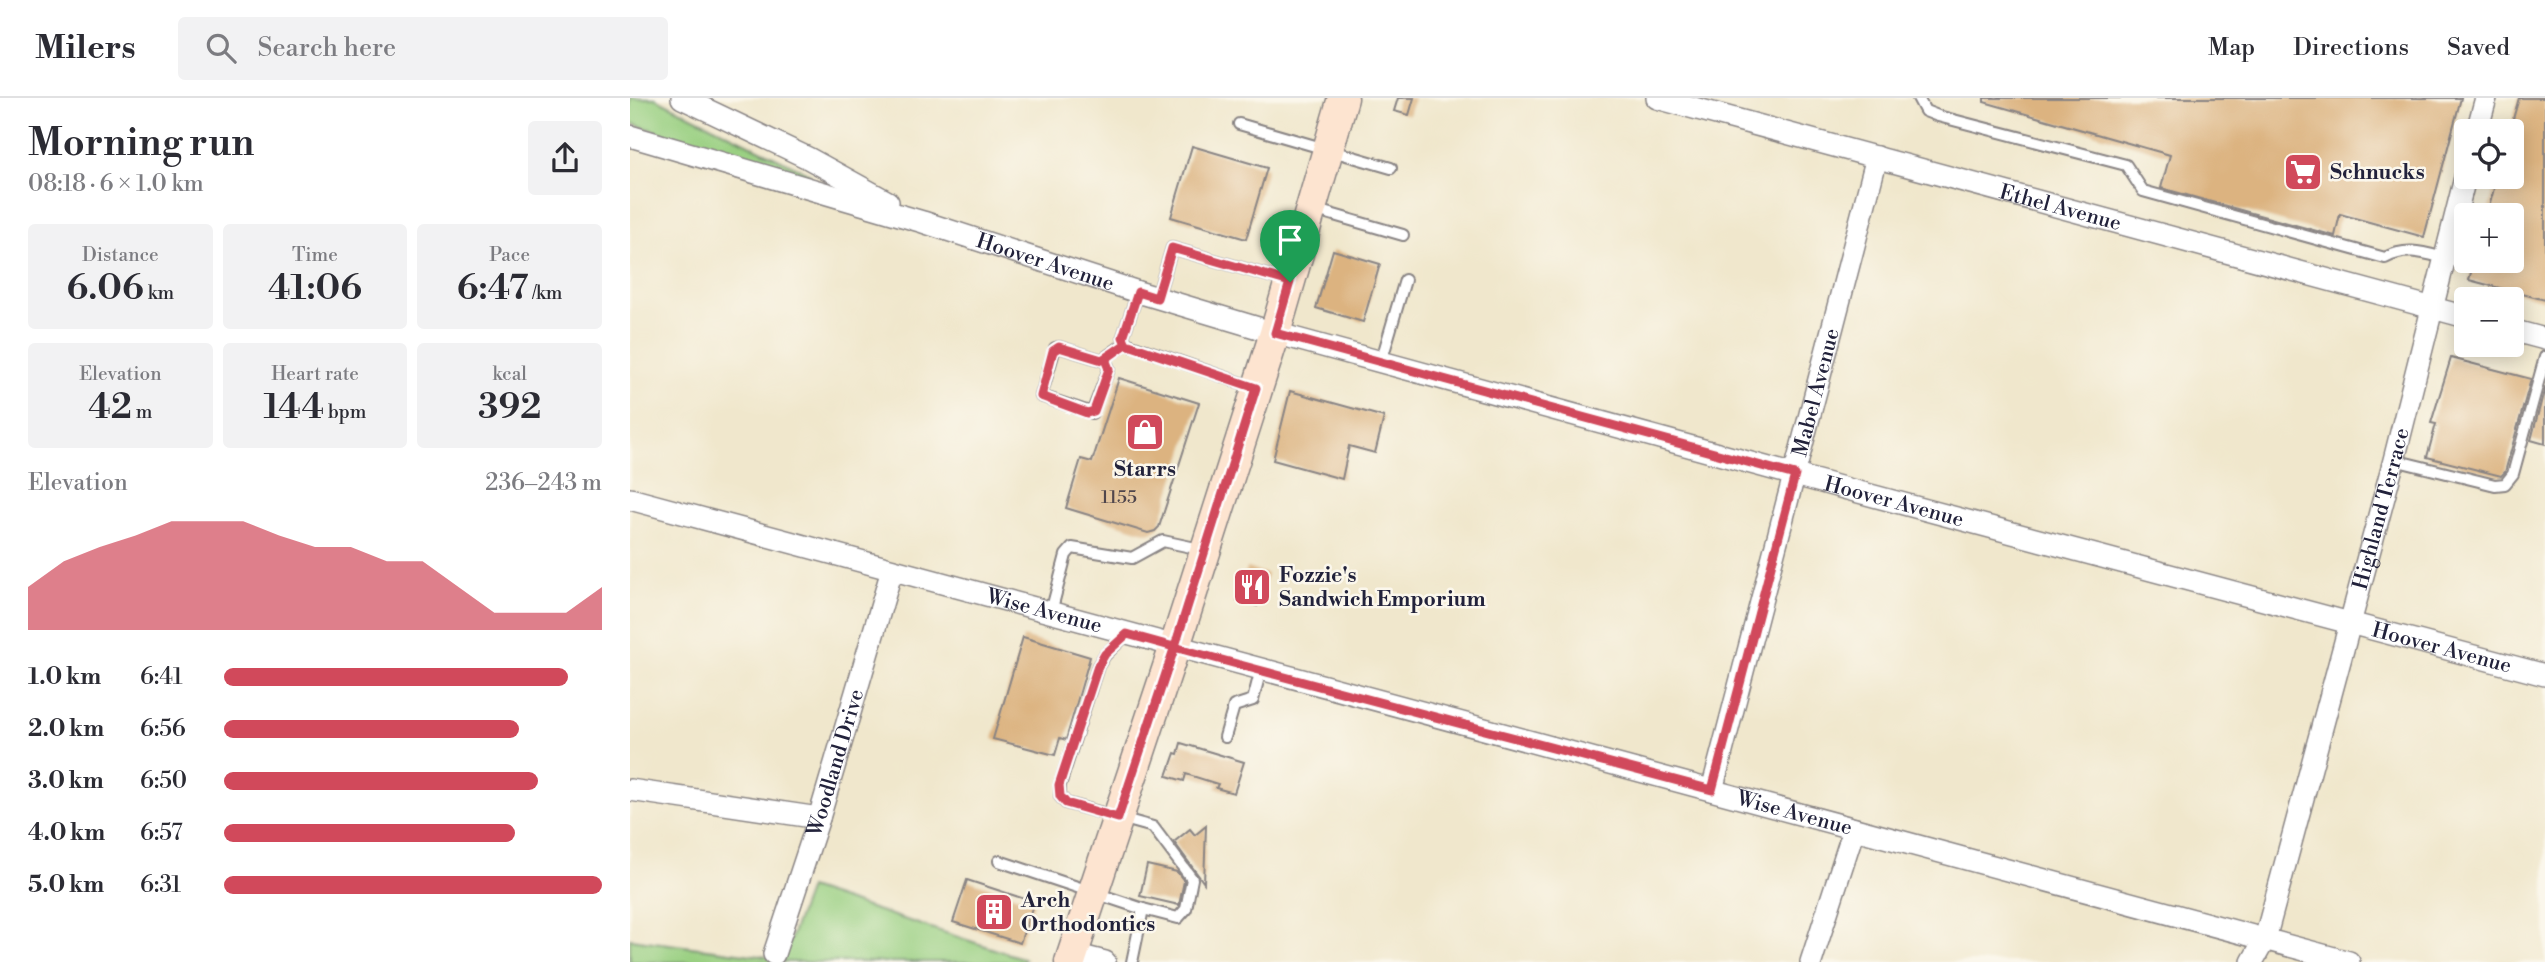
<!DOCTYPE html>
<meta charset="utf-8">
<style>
:root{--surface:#fff;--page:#f2f2f3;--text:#2b2b33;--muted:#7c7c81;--line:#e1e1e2;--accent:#d1495b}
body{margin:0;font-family:"Libre Bodoni",serif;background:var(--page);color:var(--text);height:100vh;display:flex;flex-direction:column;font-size:26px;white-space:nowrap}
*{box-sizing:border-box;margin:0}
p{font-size:23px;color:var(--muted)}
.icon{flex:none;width:38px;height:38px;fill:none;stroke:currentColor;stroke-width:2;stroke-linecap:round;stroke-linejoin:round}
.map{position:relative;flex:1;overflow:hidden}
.details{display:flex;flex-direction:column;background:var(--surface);width:630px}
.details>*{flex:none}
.controls{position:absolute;left:1824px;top:21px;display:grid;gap:14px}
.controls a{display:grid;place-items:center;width:70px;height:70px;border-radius:7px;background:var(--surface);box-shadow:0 4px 18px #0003;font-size:35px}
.pin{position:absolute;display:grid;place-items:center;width:60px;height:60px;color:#fff;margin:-72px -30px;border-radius:50% 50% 50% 0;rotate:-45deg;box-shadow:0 0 7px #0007}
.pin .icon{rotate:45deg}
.round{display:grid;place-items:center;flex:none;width:74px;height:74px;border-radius:7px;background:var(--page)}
.summary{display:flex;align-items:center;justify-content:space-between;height:119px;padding:0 28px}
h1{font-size:38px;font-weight:600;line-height:52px}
.metrics{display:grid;grid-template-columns:repeat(3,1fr);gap:10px;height:119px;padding:7px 28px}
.metrics div{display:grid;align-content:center;border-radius:7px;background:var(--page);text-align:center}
.metrics b{font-size:35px;font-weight:600}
.metrics small{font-size:19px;font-weight:400}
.metrics p{font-size:19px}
.chart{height:196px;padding:14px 28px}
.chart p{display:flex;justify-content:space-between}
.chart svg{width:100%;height:126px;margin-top:7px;fill:var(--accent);opacity:.7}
ul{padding:0 28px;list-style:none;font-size:23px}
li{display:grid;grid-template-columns:112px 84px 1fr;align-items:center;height:52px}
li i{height:18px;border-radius:9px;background:var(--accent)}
header{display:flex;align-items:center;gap:42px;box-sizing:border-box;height:98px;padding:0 35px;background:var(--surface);border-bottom:2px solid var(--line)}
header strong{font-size:33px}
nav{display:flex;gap:38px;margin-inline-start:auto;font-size:24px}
.search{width:490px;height:63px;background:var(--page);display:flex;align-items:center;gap:18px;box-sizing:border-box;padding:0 24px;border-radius:7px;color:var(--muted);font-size:26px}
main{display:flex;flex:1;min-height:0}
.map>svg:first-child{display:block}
.green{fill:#98cf80;stroke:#5d785e;stroke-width:2}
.building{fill:#dcb380}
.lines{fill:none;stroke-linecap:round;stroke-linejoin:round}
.service-casing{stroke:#898484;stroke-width:14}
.minor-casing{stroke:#898484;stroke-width:24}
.secondary-casing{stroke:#898484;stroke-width:33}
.service{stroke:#fff;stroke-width:10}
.minor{stroke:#fff;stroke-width:21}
.secondary{stroke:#fde4d0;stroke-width:30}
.route-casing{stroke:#fff;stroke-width:14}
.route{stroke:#d1495b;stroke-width:9}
.labels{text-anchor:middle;stroke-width:5;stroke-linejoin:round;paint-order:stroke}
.number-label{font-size:18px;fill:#50464c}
.poi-label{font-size:21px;font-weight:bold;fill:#22223b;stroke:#fbf7ec;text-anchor:start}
.street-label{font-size:21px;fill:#22223b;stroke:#fbf7ec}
</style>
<header>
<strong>Milers</strong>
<div class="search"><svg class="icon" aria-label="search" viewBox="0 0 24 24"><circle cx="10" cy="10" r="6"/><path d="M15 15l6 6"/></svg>Search here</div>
<nav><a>Map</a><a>Directions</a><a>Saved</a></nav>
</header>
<main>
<section class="details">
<div class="summary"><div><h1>Morning run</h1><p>08:18 · 6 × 1.0 km</p></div><a class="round"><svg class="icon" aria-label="share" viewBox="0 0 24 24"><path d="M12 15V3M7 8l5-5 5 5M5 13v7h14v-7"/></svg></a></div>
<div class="metrics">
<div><p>Distance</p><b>6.06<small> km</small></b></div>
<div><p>Time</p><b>41:06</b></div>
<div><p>Pace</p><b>6:47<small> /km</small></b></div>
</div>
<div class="metrics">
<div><p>Elevation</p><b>42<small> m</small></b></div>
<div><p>Heart rate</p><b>144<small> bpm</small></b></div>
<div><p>kcal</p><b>392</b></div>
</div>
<div class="chart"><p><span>Elevation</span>236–243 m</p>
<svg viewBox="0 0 160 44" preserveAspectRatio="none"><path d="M0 44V29L10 20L20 15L30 11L40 6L50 6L60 6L70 11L80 15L90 15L100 20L110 20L120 29L130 38L140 38L150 38L160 29V44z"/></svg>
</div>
<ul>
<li><b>1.0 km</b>6:41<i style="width:91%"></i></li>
<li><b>2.0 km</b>6:56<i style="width:78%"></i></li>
<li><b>3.0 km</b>6:50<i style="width:83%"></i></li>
<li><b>4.0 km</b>6:57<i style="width:77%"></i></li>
<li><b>5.0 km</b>6:31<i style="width:100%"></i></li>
</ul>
</section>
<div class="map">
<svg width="1915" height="864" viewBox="0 0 1915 864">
<rect width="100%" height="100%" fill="#fbf7ec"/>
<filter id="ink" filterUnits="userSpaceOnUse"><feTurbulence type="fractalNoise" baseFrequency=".0143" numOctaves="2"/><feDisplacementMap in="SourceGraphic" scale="14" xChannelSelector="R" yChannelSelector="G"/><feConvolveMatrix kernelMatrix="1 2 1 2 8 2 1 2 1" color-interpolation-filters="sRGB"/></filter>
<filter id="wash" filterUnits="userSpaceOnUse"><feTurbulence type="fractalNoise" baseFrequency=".00686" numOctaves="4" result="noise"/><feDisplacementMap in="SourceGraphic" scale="28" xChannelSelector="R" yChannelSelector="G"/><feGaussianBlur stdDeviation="1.57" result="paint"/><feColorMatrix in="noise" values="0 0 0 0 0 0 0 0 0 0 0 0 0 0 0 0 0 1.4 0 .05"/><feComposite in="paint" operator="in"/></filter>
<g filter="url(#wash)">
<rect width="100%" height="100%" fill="#f0e7cc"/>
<!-- green -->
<g class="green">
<path d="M0,0H25L180,76L176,80L0,25Z"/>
<path d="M179,790L395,861L393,864H0V841L153,861Z"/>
</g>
<g id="blocks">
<!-- building -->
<g class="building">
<path d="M768,0H784L779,17L764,13Z"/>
<path d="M1354,0H1831L1794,139L1710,116L1705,138L1531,90L1540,57L1354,4Z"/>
<path d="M1889,0H1915V202L1839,182L1844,163H1881V117H1857L1867,79H1881V28Z"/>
<path d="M562,48L637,70L616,141L541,119Z"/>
<path d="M703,152L750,166L733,224L686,210Z"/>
<path d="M1821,260L1901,281L1875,374L1871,378L1797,359L1806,326L1801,325Z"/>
<path d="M489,280L569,305L529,429L525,433L518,435L436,410L451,361L462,364Z"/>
<path d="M1915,289V346L1901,342Z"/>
<path d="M660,293L754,319L745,355L719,348L712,381L643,362Z"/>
<path d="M617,470L637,476L627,508L607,502Z"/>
<path d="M393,539L460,559L436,642L430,640L425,657L363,641Z"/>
<path d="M551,645L614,664L604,695L586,690L588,686L556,676L554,683L537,678L545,655L548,656Z"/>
<path d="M576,728L574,785L544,744L560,731L565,737Z"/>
<path d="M517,767L547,774L554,783L549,807L510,798Z"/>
<path d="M337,782L404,804L390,845L323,824Z"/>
</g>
</g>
</g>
<g filter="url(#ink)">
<use href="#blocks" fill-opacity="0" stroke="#898484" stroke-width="2"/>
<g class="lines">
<defs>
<g id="service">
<path d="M1288,0L1295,13L1308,18L1496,67L1513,93L1755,160C1776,149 1791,154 1814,160"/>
<path d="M609,26L761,70"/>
<path d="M683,111L773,137"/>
<path d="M527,200L542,150L657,183"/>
<path d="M496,245L626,290"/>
<path d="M496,245L493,239L508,194"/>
<path d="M475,261L479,271L462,315L411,298L425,250L429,249L472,262L496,245"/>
<path d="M751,264L775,182"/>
<path d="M1764,362L1865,387L1875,386L1883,376L1915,259"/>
<path d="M421,514L436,457L442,450L502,460L533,443L575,452"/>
<path d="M595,639L604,608L623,602L631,571"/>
<path d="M369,763L513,811L548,820L556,811L562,781L523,729L436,705L430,698V687L468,568L475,557L497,536"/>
<path d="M502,864L513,811"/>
</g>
<g id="minor">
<path d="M52,0L178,60L258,104"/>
<path id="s1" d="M1027,0L1836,219"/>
<path d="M1847,33L1856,0"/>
<path id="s2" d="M0,38L293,124L508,194L645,235L1165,377L1915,577"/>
<path d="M1881,232L1915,241"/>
<path id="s3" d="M0,401L1719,864"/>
<path d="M0,692L189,720"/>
<path id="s4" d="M1082,692L1247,59"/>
<path id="s5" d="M144,856L189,720L262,472"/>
<path d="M443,856L475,864"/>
<path d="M1181,864L1224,731"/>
<path id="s6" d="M1622,864L1635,841L1764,362L1836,76"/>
</g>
<path id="secondary" d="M440,864L545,548L645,235L713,0"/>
</defs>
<!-- service casing -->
<use href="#service" class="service-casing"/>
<!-- minor casing -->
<use href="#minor" class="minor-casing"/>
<!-- secondary casing -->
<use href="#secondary" class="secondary-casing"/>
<!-- service -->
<use href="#service" class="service"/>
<!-- minor -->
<use href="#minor" class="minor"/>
<!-- secondary -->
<use href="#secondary" class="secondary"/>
</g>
</g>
<g class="lines" filter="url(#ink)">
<defs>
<path id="route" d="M660,184L542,150L527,200L508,194L493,239L496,246L472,262L429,249L423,253L411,298L457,315L464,313L479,271L475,261L496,246L626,290L545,548L488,720L436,705L430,698L429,687L468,568L475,556L497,536C691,590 887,640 1082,692L1165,377L645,235L660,184"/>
</defs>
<!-- route casing -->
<use href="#route" class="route-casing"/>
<!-- route -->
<use href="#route" class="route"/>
</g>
<!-- icons -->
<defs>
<symbol id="supermarket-square" viewBox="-11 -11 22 22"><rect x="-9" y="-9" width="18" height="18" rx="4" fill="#d1495b" stroke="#fbf7ec"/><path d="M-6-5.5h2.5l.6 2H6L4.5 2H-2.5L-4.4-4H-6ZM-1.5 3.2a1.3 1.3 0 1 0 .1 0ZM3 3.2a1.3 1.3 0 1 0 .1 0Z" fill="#fff"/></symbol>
<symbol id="shop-square" viewBox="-11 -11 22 22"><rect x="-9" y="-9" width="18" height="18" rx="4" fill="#d1495b" stroke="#fbf7ec"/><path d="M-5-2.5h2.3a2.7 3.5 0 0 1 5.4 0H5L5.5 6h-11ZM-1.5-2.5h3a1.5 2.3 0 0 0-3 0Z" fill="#fff"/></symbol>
<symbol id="restaurant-square" viewBox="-11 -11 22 22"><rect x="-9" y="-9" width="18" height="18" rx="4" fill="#d1495b" stroke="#fbf7ec"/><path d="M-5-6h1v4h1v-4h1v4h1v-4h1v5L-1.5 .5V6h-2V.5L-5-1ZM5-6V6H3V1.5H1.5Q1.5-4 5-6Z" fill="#fff"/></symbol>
<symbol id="building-square" viewBox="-11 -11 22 22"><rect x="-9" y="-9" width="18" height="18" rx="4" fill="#d1495b" stroke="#fbf7ec"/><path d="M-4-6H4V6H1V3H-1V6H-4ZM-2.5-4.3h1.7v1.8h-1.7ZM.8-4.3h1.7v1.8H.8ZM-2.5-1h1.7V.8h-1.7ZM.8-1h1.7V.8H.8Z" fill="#fff"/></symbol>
</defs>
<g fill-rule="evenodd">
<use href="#supermarket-square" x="1651" y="52" width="44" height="44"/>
<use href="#shop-square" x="493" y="312" width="44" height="44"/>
<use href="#restaurant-square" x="600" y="467" width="44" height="44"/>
<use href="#building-square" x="342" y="792" width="44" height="44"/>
</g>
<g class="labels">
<!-- number labels -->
<g class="number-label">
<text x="489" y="405">1155</text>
</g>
<!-- poi labels -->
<g class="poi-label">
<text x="1700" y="81">Schnucks</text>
<text x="515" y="378" text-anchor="middle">Starrs</text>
<text x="649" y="484">Fozzie's<tspan x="649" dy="24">Sandwich Emporium</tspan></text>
<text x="391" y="809">Arch<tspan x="391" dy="24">Orthodontics</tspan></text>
</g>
<!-- street labels -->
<g class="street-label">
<text dy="7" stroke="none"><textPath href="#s1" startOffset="418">Ethel Avenue</textPath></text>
<text dy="7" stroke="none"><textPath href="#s2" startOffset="434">Hoover Avenue</textPath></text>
<text dy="7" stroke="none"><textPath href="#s4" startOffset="411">Mabel Avenue</textPath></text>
<text dy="7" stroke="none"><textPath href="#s2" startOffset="1316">Hoover Avenue</textPath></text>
<text dy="7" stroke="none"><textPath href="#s6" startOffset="472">Highland Terrace</textPath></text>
<text dy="7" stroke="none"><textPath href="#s3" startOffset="429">Wise Avenue</textPath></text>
<text dy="7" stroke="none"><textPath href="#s2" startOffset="1883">Hoover Avenue</textPath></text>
<text dy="7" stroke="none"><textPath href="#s5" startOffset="201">Woodland Drive</textPath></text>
<text dy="7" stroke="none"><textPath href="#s3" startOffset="1206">Wise Avenue</textPath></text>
</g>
</g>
</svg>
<div class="controls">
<a><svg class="icon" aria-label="locate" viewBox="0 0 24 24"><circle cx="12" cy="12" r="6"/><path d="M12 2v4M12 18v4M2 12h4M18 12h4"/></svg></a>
<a>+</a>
<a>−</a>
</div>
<div class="pin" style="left:660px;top:184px;background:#1e9e55"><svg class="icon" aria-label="arrive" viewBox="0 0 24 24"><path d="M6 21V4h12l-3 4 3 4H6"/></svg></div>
</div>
</main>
